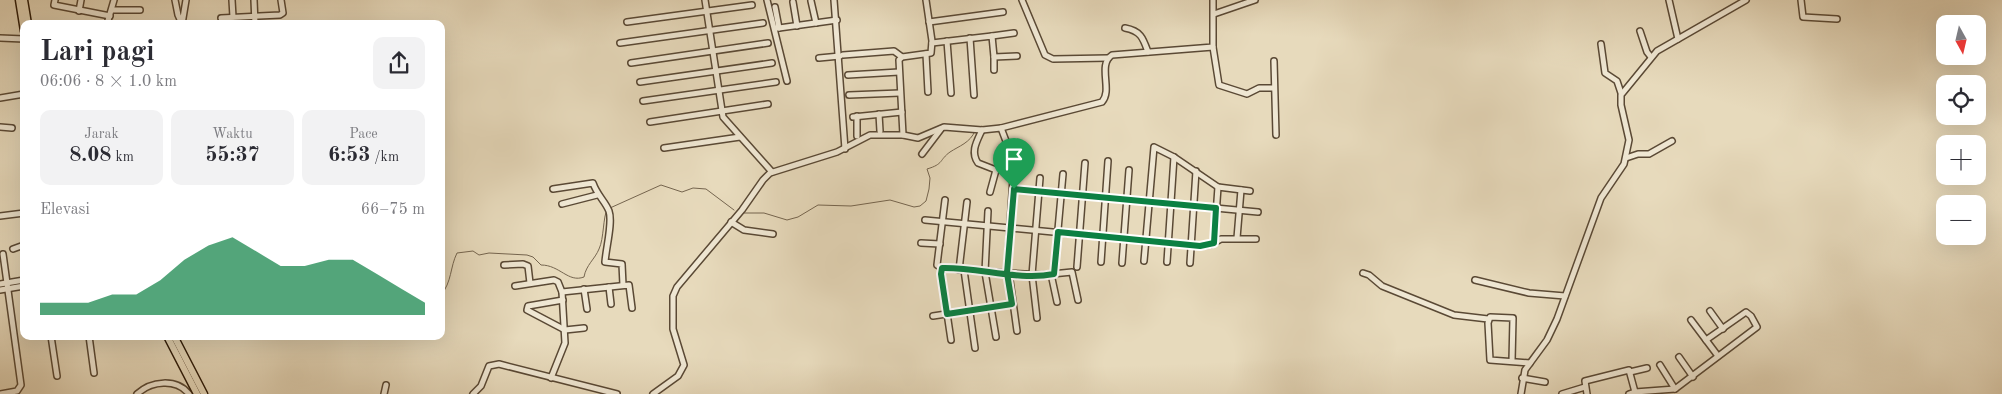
<!DOCTYPE html>
<html lang="id">
<meta charset="utf-8">
<style>
:root{--surface:#fff;--page:#f2f2f3;--text:#2b2b33;--muted:#7c7c81;--accent:#0b8043}
body{margin:0;font-family:"Old Standard TT",serif;background:var(--page);color:var(--text);height:100vh;display:flex;flex-direction:column;font-size:19px;white-space:nowrap}
*{box-sizing:border-box;margin:0}
p{font-size:16px;color:var(--muted)}
.icon{flex:none;width:28px;height:28px;fill:none;stroke:currentColor;stroke-width:2;stroke-linecap:round;stroke-linejoin:round}
.map{position:relative;flex:1;overflow:hidden}
.side{position:absolute;left:20px;top:20px;width:425px;height:320px;display:flex;flex-direction:column;background:var(--surface);border-radius:10px;box-shadow:0 5px 20px #0002}
.side>*{flex:none}
.needle{width:32px;rotate:172deg}
.controls{position:absolute;left:1936px;top:15px;display:grid;gap:10px}
.controls a{display:grid;place-items:center;width:50px;height:50px;border-radius:10px;background:var(--surface);box-shadow:0 5px 20px #0002;font-size:25px}
.pin{position:absolute;display:grid;place-items:center;width:42px;height:42px;color:#fff;margin:-51px -21px;border-radius:50% 50% 50% 0;rotate:-45deg;box-shadow:0 0 5px #0007}
.pin .icon{rotate:45deg}
.round{display:grid;place-items:center;flex:none;width:52px;height:52px;border-radius:10px;background:var(--page)}
.headline{display:flex;align-items:center;justify-content:space-between;height:85px;padding:0 20px}
h1{font-size:28px;font-weight:700;line-height:38px}
.stats{display:grid;grid-template-columns:repeat(3,1fr);gap:8px;height:85px;padding:5px 20px}
.stats div{display:grid;align-content:center;border-radius:10px;background:var(--page);text-align:center}
.stats b{font-size:21px;font-weight:700}
.stats small{font-size:14px;font-weight:400}
.stats p{font-size:14px}
.chart{height:140px;padding:10px 20px}
.chart p{display:flex;justify-content:space-between}
.chart svg{width:100%;height:90px;margin-top:5px;fill:var(--accent);opacity:.7}
.map>svg:first-child{display:block}
.lines{fill:none;stroke-linecap:round;stroke-linejoin:round}
.stream{stroke:#75654f;stroke-width:1}
.minor-casing{stroke:#5a4935;stroke-width:8}
.major-casing{stroke:#2b1908;stroke-width:9}
.minor{stroke:#efe7d3;stroke-width:5}
.major{stroke:#e7dabc;stroke-width:6}
.route-casing{stroke:#fff;stroke-width:10}
.route{stroke:#0b8043;stroke-width:6}
</style>
<div class="map">
<svg width="2002" height="394" viewBox="0 0 2002 394">
<rect width="100%" height="100%" fill="#e7dabc"/>
<filter id="stains"><feTurbulence type="fractalNoise" baseFrequency=".004" numOctaves="4"/><feColorMatrix values="0 0 0 0 .2 0 0 0 0 .09 0 0 0 0 .02 0 0 0 .5 -.17"/></filter>
<radialGradient id="worn" r=".72"><stop offset=".6" stop-color="#630" stop-opacity="0"/><stop offset="1" stop-color="#630" stop-opacity=".3"/></radialGradient>
<g class="lines">
<!-- stream -->
<g class="stream">
<path d="M610,208L661,185L682,192L693,188L706,189L734,210"/>
<path d="M742,213H764L787,220L798,217L818,205L851,206L890,200L914,207L920,206L926,201L929,189L930,178L927,169C944,164 939,160 950,152C959,146 970,143 975,131"/>
<path d="M441,295C452,282 450,267 457,253L473,251L479,255L489,253L527,255L533,257L541,265C560,265 568,283 584,277C586,265 595,259 599,249C604,239 603,216 607,210"/>
</g>
<defs>
<g id="minor">
<path d="M55,0L54,5L110,16"/>
<path d="M175,0L178,15L182,24"/>
<path d="M232,0L233,17"/>
<path d="M254,0L255,24"/>
<path d="M705,0L723,117L772,172"/>
<path d="M767,0L787,81"/>
<path d="M834,0L845,149"/>
<path d="M1022,0L1045,55L1053,59L1108,58"/>
<path d="M1801,0L1803,17L1837,19"/>
<path d="M811,1L816,23"/>
<path d="M793,2L797,26"/>
<path d="M775,7L779,28H777"/>
<path d="M112,10H140"/>
<path d="M79,11L81,0"/>
<path d="M1214,14L1255,0"/>
<path d="M221,18L280,15L283,13L281,0"/>
<path d="M627,22L752,5"/>
<path d="M929,22L1003,12"/>
<path d="M107,24L114,0"/>
<path d="M182,24L186,0"/>
<path d="M779,28L837,20"/>
<path d="M1125,28C1141,31 1143,38 1148,52"/>
<path d="M1640,31L1647,52L1651,57"/>
<path d="M992,36L1014,33"/>
<path d="M0,38L24,39"/>
<path d="M970,38L974,95"/>
<path d="M1678,39L1746,0"/>
<path d="M947,41L951,93"/>
<path d="M620,43L763,23"/>
<path d="M932,43L992,36L994,57L1017,56"/>
<path d="M1601,44L1605,73L1617,81L1621,93"/>
<path d="M1213,47L1219,85L1247,94L1259,88H1274"/>
<path d="M926,54L928,92"/>
<path d="M843,55L894,51L902,57"/>
<path d="M994,57V70"/>
<path d="M819,58L840,56"/>
<path d="M1274,61L1276,135"/>
<path d="M631,63L768,43"/>
<path d="M848,75L899,72"/>
<path d="M640,82L772,63"/>
<path d="M849,95L900,93"/>
<path d="M0,98L24,94"/>
<path d="M643,101L776,82"/>
<path d="M879,114L880,131"/>
<path d="M853,117L902,112"/>
<path d="M650,122L768,104"/>
<path d="M0,127L12,128"/>
<path d="M1001,128L1102,102C1113,90 1097,65 1112,55L1213,47V0"/>
<path d="M982,130C977,141 970,152 978,163L996,170L990,192"/>
<path d="M903,135L899,60L902,57L931,53L932,41L926,0"/>
<path d="M857,136V116"/>
<path d="M664,148L740,137"/>
<path d="M922,154L941,129"/>
<path d="M1626,158L1638,154H1649L1672,141"/>
<path d="M553,189L593,183C597,195 605,201 609,211C613,222 606,248 605,262L622,264L623,285"/>
<path d="M1014,189L1258,212"/>
<path d="M562,204L597,195"/>
<path d="M988,211L985,272L996,337"/>
<path d="M0,216L24,213"/>
<path d="M925,220L1200,246L1210,245L1221,239H1256"/>
<path d="M731,222L744,230L773,234"/>
<path d="M1237,238L1241,190"/>
<path d="M921,243L940,244"/>
<path d="M1214,243L1218,187"/>
<path d="M13,249L24,245"/>
<path d="M1144,261L1154,147L1174,157L1218,187L1250,191"/>
<path d="M1101,262L1108,161"/>
<path d="M1167,262L1174,157"/>
<path d="M1122,263L1129,170"/>
<path d="M1190,263L1196,171"/>
<path d="M504,265L523,264L528,266L530,283"/>
<path d="M1077,267L1085,163"/>
<path d="M942,268L937,265L945,200"/>
<path d="M959,270L967,202"/>
<path d="M964,270L975,348"/>
<path d="M1007,273L1042,275L1072,272L1078,300"/>
<path d="M1009,273L1017,331"/>
<path d="M1363,273L1369,275L1382,286L1454,315L1488,319"/>
<path d="M1051,274L1057,302"/>
<path d="M1054,274L1063,174"/>
<path d="M1475,280L1529,293L1565,296"/>
<path d="M0,284L24,280"/>
<path d="M515,286L554,280L558,282L562,292L565,343L551,378"/>
<path d="M609,287L611,304"/>
<path d="M584,289L587,309"/>
<path d="M0,290L24,286"/>
<path d="M562,292L629,285L632,308"/>
<path d="M563,300L528,306L527,310L565,330L584,328"/>
<path d="M1710,311L1723,329"/>
<path d="M933,316L1012,304"/>
<path d="M1037,318L1032,275L1040,178"/>
<path d="M1691,320L1718,356"/>
<path d="M51,336L57,376"/>
<path d="M89,336L94,373"/>
<path d="M1679,357L1693,377"/>
<path d="M1512,361L1513,318L1490,317L1488,323L1490,360L1530,363"/>
<path d="M1660,365L1675,389"/>
<path d="M1630,372L1647,368"/>
<path d="M1522,378L1545,382"/>
<path d="M1635,392L1675,389L1757,327L1751,316L1746,312L1706,340"/>
<path d="M0,394L17,391L21,385L3,254"/>
<path d="M137,394C151,381 176,378 189,394"/>
<path d="M384,394L386,385"/>
<path d="M473,394L481,386L489,366L499,364L617,394"/>
<path d="M653,394L678,376L684,365L673,329V296L677,287L742,210L763,180L770,173L837,152L870,135H903L918,138L944,127L982,130L1001,128L1014,162L1007,273L942,268L941,273L951,340"/>
<path d="M1521,394L1525,370L1547,340L1557,319L1601,198L1624,164L1629,140L1621,105V95L1657,51L1678,39L1669,0"/>
<path d="M1562,394L1585,387"/>
<path d="M1587,394L1585,381L1629,370L1635,392L1629,394"/>
</g>
<g id="major">
<path d="M19,0L24,31"/>
<path d="M24,0L28,24"/>
<path d="M167,336L197,394"/>
<path d="M174,336L204,394"/>
</g>
</defs>
<!-- minor casing -->
<use href="#minor" class="minor-casing"/>
<!-- major casing -->
<use href="#major" class="major-casing"/>
<!-- minor -->
<use href="#minor" class="minor"/>
<!-- major -->
<use href="#major" class="major"/>
</g>
<g class="lines">
<defs>
<path id="route" d="M1014,189L1007,273L1012,304L947,314L941,274L942,268C979,267 1018,281 1054,274L1058,232L1200,246L1214,243L1216,208L1014,189"/>
</defs>
<!-- route casing -->
<use href="#route" class="route-casing"/>
<!-- route -->
<use href="#route" class="route"/>
</g>
<rect width="100%" height="100%" filter="url(#stains)"/>
<rect width="100%" height="100%" fill="url(#worn)"/>
</svg>
<div class="controls">
<a><svg class="needle" viewBox="-14 -14 28 28"><path d="M0-13l5 13h-10z" fill="#e53935"/><path d="M0 13l5-13h-10z" fill="#7c7c81"/></svg></a>
<a><svg class="icon" aria-label="locate" viewBox="0 0 24 24"><circle cx="12" cy="12" r="6"/><path d="M12 2v4M12 18v4M2 12h4M18 12h4"/></svg></a>
<a>+</a>
<a>−</a>
</div>
<div class="pin" style="left:1014px;top:189px;background:#1e9e55"><svg class="icon" aria-label="arrive" viewBox="0 0 24 24"><path d="M6 21V4h12l-3 4 3 4H6"/></svg></div>
<section class="side">
<div class="headline"><div><h1>Lari pagi</h1><p>06:06 · 8 × 1.0 km</p></div><a class="round"><svg class="icon" aria-label="share" viewBox="0 0 24 24"><path d="M12 15V3M7 8l5-5 5 5M5 13v7h14v-7"/></svg></a></div>
<div class="stats">
<div><p>Jarak</p><b>8.08<small> km</small></b></div>
<div><p>Waktu</p><b>55:37</b></div>
<div><p>Pace</p><b>6:53<small> /km</small></b></div>
</div>
<div class="chart"><p><span>Elevasi</span>66–75 m</p>
<svg viewBox="0 0 160 44" preserveAspectRatio="none"><path d="M0 44V38L10 38L20 38L30 34L40 34L50 27L60 17L70 10L80 6L90 13L100 20L110 20L120 17L130 17L140 24L150 31L160 38V44z"/></svg>
</div>
</section>
</div>
